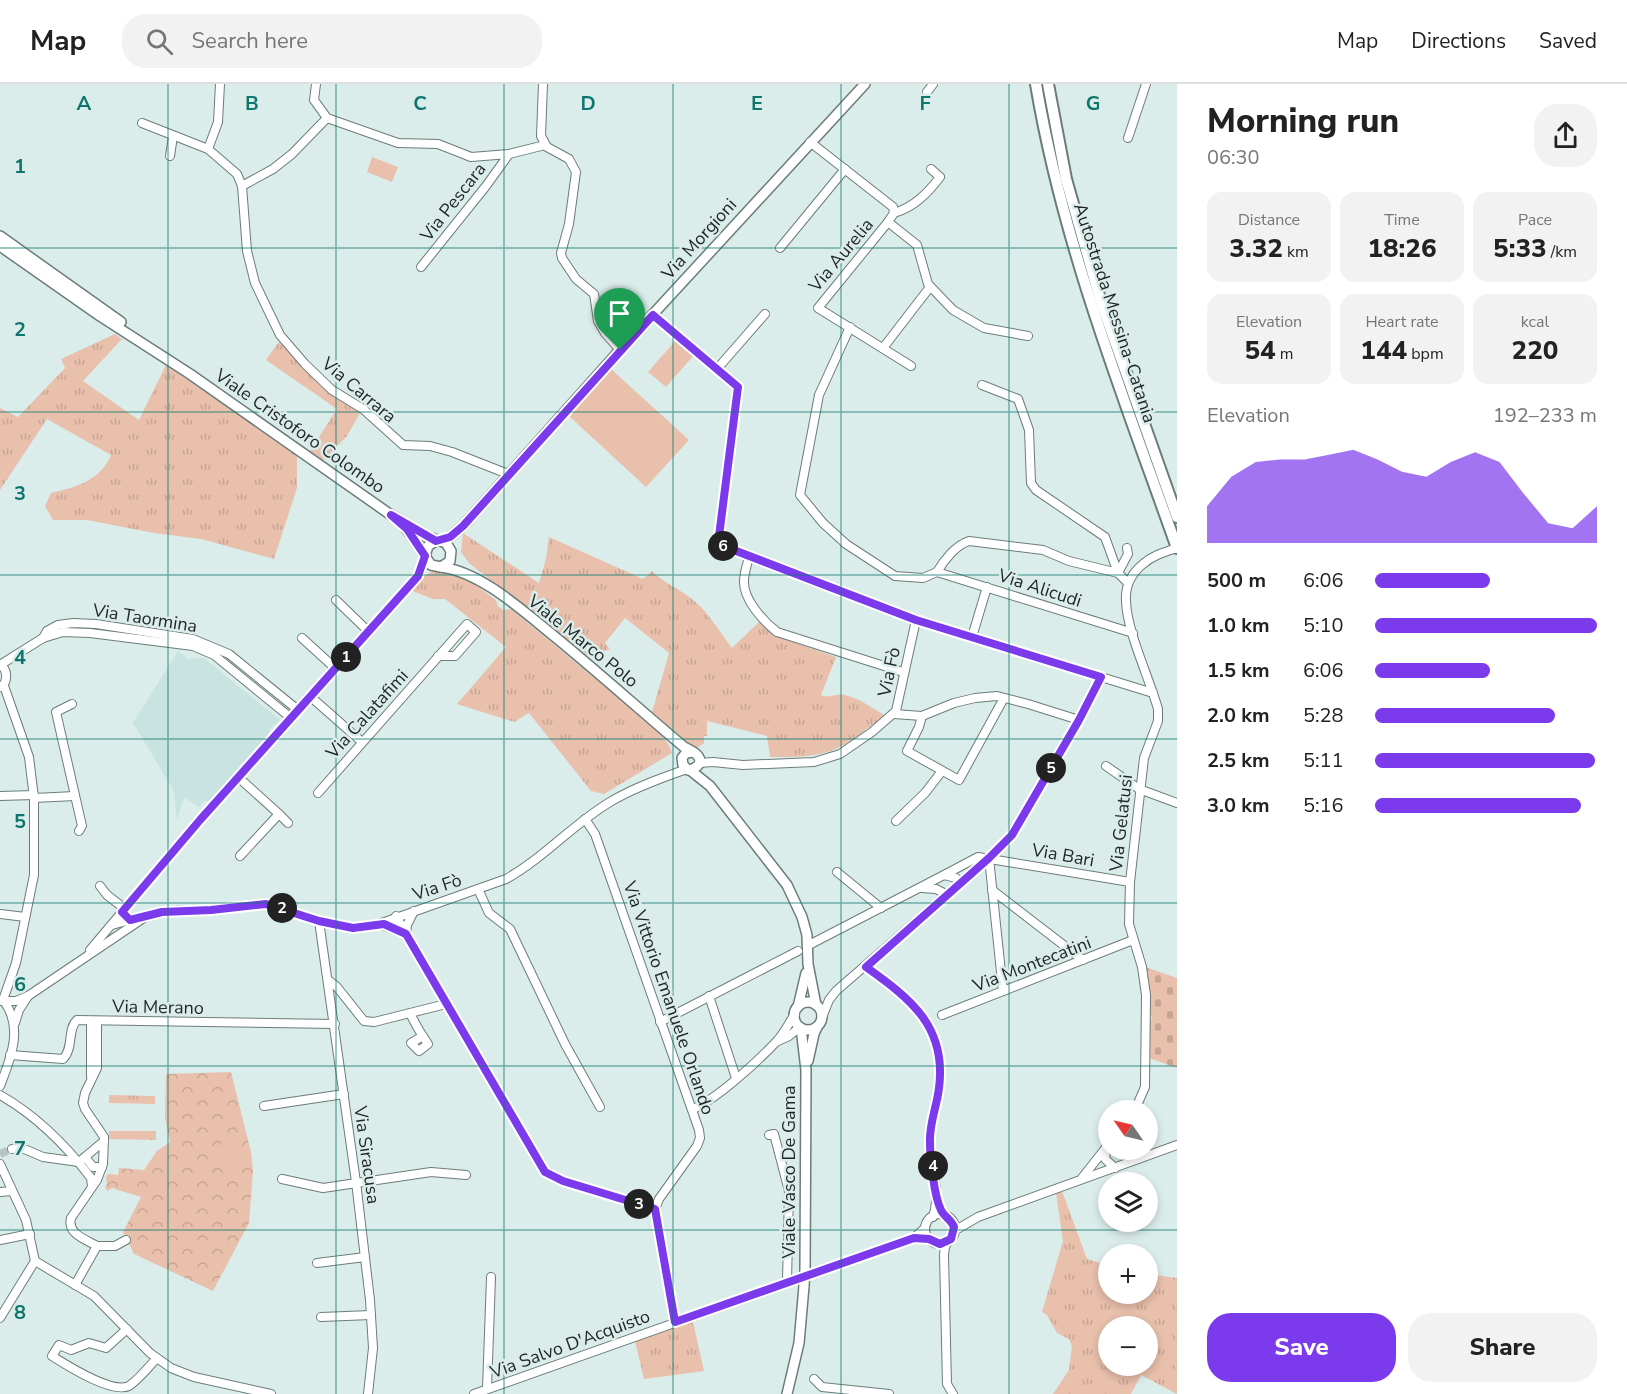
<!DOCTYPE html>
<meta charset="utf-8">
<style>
:root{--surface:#fff;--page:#f2f2f2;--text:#222;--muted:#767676;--line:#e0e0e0;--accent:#7c3aed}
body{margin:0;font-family:"Nunito Sans",sans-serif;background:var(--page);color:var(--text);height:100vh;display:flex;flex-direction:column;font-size:22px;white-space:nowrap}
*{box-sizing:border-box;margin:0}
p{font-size:20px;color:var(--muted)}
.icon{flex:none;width:33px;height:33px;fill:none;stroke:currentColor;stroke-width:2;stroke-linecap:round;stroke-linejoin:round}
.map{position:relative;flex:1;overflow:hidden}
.drawer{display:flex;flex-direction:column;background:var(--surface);width:450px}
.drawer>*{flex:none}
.needle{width:39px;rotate:304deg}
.controls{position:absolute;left:1098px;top:1016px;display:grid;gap:12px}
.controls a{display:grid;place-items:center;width:60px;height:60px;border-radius:50%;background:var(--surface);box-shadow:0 3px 9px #0003;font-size:30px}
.pin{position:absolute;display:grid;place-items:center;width:51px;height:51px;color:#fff;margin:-62px -26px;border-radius:50% 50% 50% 0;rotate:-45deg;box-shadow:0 0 6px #0007}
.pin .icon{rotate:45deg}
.km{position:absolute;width:30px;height:30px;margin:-15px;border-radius:50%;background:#222;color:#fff;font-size:16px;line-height:30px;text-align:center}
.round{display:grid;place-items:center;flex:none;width:63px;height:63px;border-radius:24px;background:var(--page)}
.headline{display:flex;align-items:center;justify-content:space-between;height:102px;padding:0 30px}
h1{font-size:33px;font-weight:800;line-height:45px}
.stats{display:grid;grid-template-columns:repeat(3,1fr);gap:9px;height:102px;padding:6px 30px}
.stats div{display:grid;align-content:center;border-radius:15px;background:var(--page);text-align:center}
.stats b{font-size:26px;font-weight:800}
.stats small{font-size:16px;font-weight:400}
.stats p{font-size:16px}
.chart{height:168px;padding:12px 30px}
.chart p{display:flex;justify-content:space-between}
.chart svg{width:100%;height:108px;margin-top:6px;fill:var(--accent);opacity:.7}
.cta{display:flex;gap:12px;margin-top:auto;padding:12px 30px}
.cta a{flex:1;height:69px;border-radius:24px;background:var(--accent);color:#fff;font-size:24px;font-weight:800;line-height:69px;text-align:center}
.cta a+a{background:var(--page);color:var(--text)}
ul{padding:0 30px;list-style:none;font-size:20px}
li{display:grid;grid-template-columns:96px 72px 1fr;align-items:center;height:45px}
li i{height:15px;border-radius:8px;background:var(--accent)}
header{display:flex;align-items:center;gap:36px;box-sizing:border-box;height:84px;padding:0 30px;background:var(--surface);border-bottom:2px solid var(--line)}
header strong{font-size:28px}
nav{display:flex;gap:33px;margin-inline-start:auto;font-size:21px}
.search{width:420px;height:54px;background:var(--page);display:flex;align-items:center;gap:15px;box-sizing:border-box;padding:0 21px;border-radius:24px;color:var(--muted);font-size:22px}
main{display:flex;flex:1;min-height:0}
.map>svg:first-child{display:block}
.built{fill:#c8e3e0}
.grass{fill:url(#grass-tufts);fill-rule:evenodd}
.forest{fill:url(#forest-crowns)}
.cemetery{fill:url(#cemetery-stones)}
.garden{fill:#e8c0ac}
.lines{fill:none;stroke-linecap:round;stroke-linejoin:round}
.minor-tunnel{stroke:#b5c5c3;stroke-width:8;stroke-dasharray:8 4;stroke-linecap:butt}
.minor-casing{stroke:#6c7c7b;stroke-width:10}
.major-casing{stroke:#6c7c7b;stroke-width:12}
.highway-casing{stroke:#6c7c7b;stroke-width:14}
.minor{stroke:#fff;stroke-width:8}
.major{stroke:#fff;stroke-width:9}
.highway{stroke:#fff;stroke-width:10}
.major-bridge-casing{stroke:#6c7c7b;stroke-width:12;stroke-linecap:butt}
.major-bridge{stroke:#fff;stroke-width:9}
.route-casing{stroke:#fff;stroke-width:12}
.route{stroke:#7c3aed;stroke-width:8}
.grid{fill:none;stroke:#0f766e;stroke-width:1.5;stroke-opacity:0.55}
.labels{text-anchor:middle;stroke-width:5;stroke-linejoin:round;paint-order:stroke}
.street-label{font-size:18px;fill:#1f2625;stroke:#dbedeb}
.grid-label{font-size:20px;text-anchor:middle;font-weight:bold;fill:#0f766e;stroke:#dbedeb;stroke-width:5;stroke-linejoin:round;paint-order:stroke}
</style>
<header>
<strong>Map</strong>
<div class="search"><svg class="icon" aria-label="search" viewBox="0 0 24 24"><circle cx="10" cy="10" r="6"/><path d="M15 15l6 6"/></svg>Search here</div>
<nav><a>Map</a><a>Directions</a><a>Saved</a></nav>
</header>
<main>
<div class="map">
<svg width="1177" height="1310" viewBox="0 0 1177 1310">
<defs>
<pattern id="grass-tufts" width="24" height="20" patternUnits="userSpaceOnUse" patternTransform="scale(1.5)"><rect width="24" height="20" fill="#e8c0ac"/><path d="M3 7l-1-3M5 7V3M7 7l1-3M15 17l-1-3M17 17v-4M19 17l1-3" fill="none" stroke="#c7a594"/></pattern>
<pattern id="forest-crowns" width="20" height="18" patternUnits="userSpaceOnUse" patternTransform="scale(1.5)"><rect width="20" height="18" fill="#e8c0ac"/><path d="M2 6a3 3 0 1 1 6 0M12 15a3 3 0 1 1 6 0" fill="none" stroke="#c7a594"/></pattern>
<pattern id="cemetery-stones" width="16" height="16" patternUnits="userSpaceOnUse" patternTransform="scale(1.5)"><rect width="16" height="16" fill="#e8c0ac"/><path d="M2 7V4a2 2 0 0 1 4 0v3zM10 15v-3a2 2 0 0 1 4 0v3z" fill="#c7a594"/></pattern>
</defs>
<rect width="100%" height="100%" fill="#dbedeb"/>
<!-- built -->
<path class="built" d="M178,567L188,575L204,574L280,636L270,644V651L209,717H204L199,723L184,713L177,736L174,707L133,639Z"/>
<!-- grass -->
<g class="grass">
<path d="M115,250L122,255L83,297L139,336L166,281L297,371V404L274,475L201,455L154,449L87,436H53L45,422L51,409C76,403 100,397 111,371L47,335L0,406V324L18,333L65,284L61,275Z"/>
<path d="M279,258C305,284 328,311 360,329L347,352L323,376L310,367L337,325L266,276Z"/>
<path d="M463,449L539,499L546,475L549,453L643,495L652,487C663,498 675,503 688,512C706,524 719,547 732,564L760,537L773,551L836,573L821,611C829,615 836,609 845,611C859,614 872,624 884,631C872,641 859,652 845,660C822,674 796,673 770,673L767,652L707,637V652H704V659L695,665L652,628L669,569L625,534L605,559L610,565L592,573L587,571L469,479L461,468Z"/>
<path d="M436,485L462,491L496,516L498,522L503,526L511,525L650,640C658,648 669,657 672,669L604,710L591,707L529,629L514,638L457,620L506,563L445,515H433L410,506L423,493Z"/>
<path d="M109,1011L155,1012V1020L109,1019Z"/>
<path d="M109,1047H156V1056L109,1055Z"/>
<path d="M1062,1107L1087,1175L1108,1181V1209H1148V1190L1177,1194V1310L1141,1291L1131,1310H1053L1069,1286L1072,1262L1069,1255L1057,1249L1047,1231L1042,1228L1063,1157L1056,1109ZM1108,1242H1148V1281H1108Z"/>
<path d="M693,1238L704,1287L644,1295L635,1257Z"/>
</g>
<!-- forest -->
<path class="forest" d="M231,988L251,1068L253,1087L249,1139L213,1207L134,1170L123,1148L141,1113L112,1104L107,1107L105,1103L107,1100L106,1093L108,1090L118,1091L119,1084L144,1086L157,1067L170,1058L165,1034L166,990Z"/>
<!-- cemetery -->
<path class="cemetery" d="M1145,883L1177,894V984L1149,974L1150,938L1152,933L1150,931L1149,899Z"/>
<!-- garden -->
<g class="garden">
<path d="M372,73L398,83L392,98L367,88Z"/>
<path d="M676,256L694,271L666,303L648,288Z"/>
<path d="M611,285L689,356L646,403L569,332Z"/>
<path d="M238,1054L244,1080L227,1084L221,1058Z"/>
</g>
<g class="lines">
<!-- minor-tunnel -->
<path class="minor-tunnel" d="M0,1070L12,1065"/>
<defs>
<g id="minor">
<path d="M316,0L314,16L327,34L398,59L438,60L471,73L509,70L545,61"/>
<path d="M543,0L541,52L547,63L569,75L576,88L569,140L561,169L562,174L576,195L594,210L598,237L605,249L620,266"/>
<path d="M927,8L933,0"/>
<path d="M142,39L208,65L237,90L242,102L247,167L255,199L280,251L305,280L332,306L363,325L403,361L430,362L452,368L508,390"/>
<path d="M1128,54L1146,0"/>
<path d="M810,58L893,123L894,129L888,138L917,161L928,200L953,226L984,244L1028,252"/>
<path d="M208,65L218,38L220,0"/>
<path d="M170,72L173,52"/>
<path d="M242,102L273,85L292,70L327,34"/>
<path d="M894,129C914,123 927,110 940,93L931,85"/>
<path d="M888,138L818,224L911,282"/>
<path d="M780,164L845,85"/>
<path d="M421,183L486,102L509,70"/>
<path d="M653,231L738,303L718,460L916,536L1153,609"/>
<path d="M850,243L819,311L800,411L823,439L846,460L895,492L923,494L937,488"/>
<path d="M883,264L930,203"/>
<path d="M717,285L765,230"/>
<path d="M982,301L1018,315L1029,346L1031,399L1036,406L1105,453L1118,489"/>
<path d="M749,473C747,481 744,489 744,497C743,515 763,537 777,548L903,588"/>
<path d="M937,488C944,476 956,461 969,457L1043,466L1069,477L1118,489L1128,499"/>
<path d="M937,488L1133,549"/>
<path d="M1118,489L1128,470L1127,464"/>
<path d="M336,516L369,548"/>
<path d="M972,553L987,503"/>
<path d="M43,554L47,547L58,541L73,539L96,540L193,555L229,570L298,626"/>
<path d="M302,554L336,585"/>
<path d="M0,581L43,554L63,548L90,549L193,562L214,571L291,634"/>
<path d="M0,581C8,585 8,598 1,603"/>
<path d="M311,613L362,658"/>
<path d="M72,620L56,628L82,742L79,747"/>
<path d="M894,630L922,632L954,619L975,614L997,612L1028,620L1079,636"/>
<path d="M922,632L919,643L907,667L959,696L1004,614"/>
<path d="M699,679L713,678L743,681L814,678L840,670L872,648L896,627L916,536"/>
<path d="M1106,682L1139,705L1177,719"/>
<path d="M238,693L279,730L240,772"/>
<path d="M318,709L467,540L476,548L455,572H438"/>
<path d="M0,712L34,711"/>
<path d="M34,714L75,712"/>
<path d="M279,730L288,739"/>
<path d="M585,735L595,750L699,1046L700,1054L697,1062L659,1115L655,1125L675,1238"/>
<path d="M896,737L925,709L942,687"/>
<path d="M989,774L1003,907"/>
<path d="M837,788L881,824"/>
<path d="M944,791L978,773L1130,798"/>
<path d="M100,802L107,811L125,825"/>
<path d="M922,804L936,805L948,811"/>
<path d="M478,805L489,829L510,845L565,960L600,1023"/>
<path d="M992,806L1083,876"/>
<path d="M0,830L25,833"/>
<path d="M396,832L545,1088L563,1097L655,1125"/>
<path d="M319,837L356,1098L370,1216L373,1264L368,1310"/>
<path d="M380,840L406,850L407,841L414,827"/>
<path d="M112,841L141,833"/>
<path d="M807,862L944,791L956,794L960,799"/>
<path d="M90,866L200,736L418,492L426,475"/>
<path d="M866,883C916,920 947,941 938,1009C936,1026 929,1042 930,1059C931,1083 941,1110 933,1133"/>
<path d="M328,896L337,903L364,937L374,938L446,920"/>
<path d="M709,912L736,994"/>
<path d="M3,916L16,879L34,791V714L29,673L4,602"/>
<path d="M0,917H16L28,912L148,831L181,826H211L266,820L319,837L353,844L379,840L506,795C544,774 573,740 610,718C633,704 661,694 687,685"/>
<path d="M410,929C415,940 421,950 428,960L419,967L411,959L423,952"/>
<path d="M942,931L1133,856"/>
<path d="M821,936L829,916L836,907L989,774L1012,751L1079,636L1101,593"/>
<path d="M660,938L798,867"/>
<path d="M15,939L19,926L28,912"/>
<path d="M778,957L789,952L800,943"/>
<path d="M10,971L63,975C74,964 67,945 77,936L335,940"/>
<path d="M91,992V937"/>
<path d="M0,1002C11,974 24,942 3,916"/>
<path d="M0,1011C37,1032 65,1060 91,1094L92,1102"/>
<path d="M264,1022L344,1010"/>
<path d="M693,1025C717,1015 758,977 777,957C784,949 789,939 795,930"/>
<path d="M1135,1026L1145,1003L1146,911L1142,883L1129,840L1130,798L1144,674L1158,637V625C1149,593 1127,548 1126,517C1125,502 1132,489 1143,480C1153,471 1165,468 1177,464"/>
<path d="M769,1051L774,1050L789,1107L787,1198"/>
<path d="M12,1065L22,1064L43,1073L79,1078L104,1057"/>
<path d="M1106,1065L1105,1075L1115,1084"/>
<path d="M85,1073L93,1083H102"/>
<path d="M0,1080L26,1136L35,1177L0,1234"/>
<path d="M1082,1094L1108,1061"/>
<path d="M282,1095L323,1104L431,1088L466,1091"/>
<path d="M0,1108L12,1107"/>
<circle cx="940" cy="1145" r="15"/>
<path d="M954,1147L978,1133L1177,1061"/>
<path d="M0,1156L30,1150"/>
<path d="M948,1157L945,1163L944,1171L947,1300L953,1310"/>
<path d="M97,1162H115L126,1156"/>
<path d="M35,1177L94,1212L150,1269L171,1284L194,1293L271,1310"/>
<path d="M317,1179L365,1173"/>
<path d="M75,1201L97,1162C85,1155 67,1150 71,1134L97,1096L103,1080L104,1053L85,1025L83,1019L85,1009L97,984V937"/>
<path d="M321,1233L371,1231"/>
<path d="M127,1245L106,1264L89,1259L71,1266L59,1261L52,1272C68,1282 112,1310 129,1302C139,1295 148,1284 156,1275"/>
<path d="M814,1295L822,1303L889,1310"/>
<path d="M487,1305L491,1193"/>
<path d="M474,1310L914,1154L925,1144"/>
</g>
<g id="major">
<path d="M0,152L121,238"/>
<path d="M0,162L100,232L190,290L391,431L428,453L446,459L451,467L450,477L441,483L431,481L425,472L428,462L436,457"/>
<path d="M404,442L415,456L425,472"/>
<path d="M441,457L450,453L463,442L620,266L865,0"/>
<path d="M441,483C481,488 523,527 554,552C598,588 640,626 684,663C688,665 695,668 698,672C704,680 695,685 688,686L683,681L682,674L686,669L693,668"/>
<path d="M690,686L710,702L787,801L802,833L807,851L808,880L816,921"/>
<circle cx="808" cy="932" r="14"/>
<path d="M798,923L806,889"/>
<path d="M801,944L806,986L805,1187"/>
<path d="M808,977L814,950L817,943"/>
<path d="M787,1310L799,1259L804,1202"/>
</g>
<g id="highway">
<path d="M1036,0C1063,161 1123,311 1177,464"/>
<path d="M1048,0L1066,95L1100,215L1177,433"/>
</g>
</defs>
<!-- minor casing -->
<use href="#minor" class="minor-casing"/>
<!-- major casing -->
<use href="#major" class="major-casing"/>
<!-- highway casing -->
<use href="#highway" class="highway-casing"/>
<!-- minor -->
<use href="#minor" class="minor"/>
<!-- major -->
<use href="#major" class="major"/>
<!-- highway -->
<use href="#highway" class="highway"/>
<defs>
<path id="major-bridge" d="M804,1202L805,1187"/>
</defs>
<!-- major-bridge casing -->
<use href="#major-bridge" class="major-bridge-casing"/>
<!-- major-bridge -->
<use href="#major-bridge" class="major-bridge"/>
</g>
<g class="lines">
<defs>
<path id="route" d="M653,231L738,303L718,460L916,536L1101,593L1079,636L1012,751L989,774L866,883C911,915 947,943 939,1004C937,1022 929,1040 930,1058C930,1074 934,1112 941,1126C944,1133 951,1135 954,1143L951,1155L940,1160L929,1155L914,1154L675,1238L655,1125L563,1097L545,1088L406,850L384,840L353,844L319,837L266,820L211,826L162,828L130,836L122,828L200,736L418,492L425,472L407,445L391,431L436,457L450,453L463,442Z"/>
</defs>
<!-- route casing -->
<use href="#route" class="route-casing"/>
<!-- route -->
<use href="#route" class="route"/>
</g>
<!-- grid -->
<path class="grid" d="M168,0V1310M336,0V1310M504,0V1310M673,0V1310M841,0V1310M1009,0V1310M0,164H1177M0,328H1177M0,491H1177M0,655H1177M0,819H1177M0,982H1177M0,1146H1177"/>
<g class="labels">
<!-- street labels -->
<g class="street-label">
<text transform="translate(453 118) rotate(-52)" y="6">Via Pescara</text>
<text transform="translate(699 155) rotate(-48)" y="6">Via Morgioni</text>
<text transform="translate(841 171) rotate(-50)" y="6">Via Aurelia</text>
<text transform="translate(1115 229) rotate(72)" y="6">Autostrada Messina-Catania</text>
<text transform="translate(359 306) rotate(40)" y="6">Via Carrara</text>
<text transform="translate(300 347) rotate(35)" y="6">Viale Cristoforo Colombo</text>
<text transform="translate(1040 504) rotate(18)" y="6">Via Alicudi</text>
<text transform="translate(145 534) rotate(9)" y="6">Via Taormina</text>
<text transform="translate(583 557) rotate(39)" y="6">Viale Marco Polo</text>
<text transform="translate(889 588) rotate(-78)" y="6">Via Fò</text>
<text transform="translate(367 630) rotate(-48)" y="6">Via Calatafimi</text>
<text transform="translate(1121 739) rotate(-84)" y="6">Via Gelatusi</text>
<text transform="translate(1063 771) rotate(10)" y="6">Via Bari</text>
<text transform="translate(437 803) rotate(-18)" y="6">Via Fò</text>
<text transform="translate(1032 880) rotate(-21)" y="6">Via Montecatini</text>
<text transform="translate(669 914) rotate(71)" y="6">Via Vittorio Emanuele Orlando</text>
<text transform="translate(158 923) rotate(1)" y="6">Via Merano</text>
<text transform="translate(367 1071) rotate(82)" y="6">Via Siracusa</text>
<text transform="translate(789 1088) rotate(-90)" y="6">Viale Vasco De Gama</text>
<text transform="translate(570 1260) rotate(-20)" y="6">Via Salvo D'Acquisto</text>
</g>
</g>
<g class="grid-label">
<text x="84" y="26">A</text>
<text x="252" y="26">B</text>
<text x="420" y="26">C</text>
<text x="588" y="26">D</text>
<text x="757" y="26">E</text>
<text x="925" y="26">F</text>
<text x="1093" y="26">G</text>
<text x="20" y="89">1</text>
<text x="20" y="252">2</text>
<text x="20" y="416">3</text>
<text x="20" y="580">4</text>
<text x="20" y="744">5</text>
<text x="20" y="907">6</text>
<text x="20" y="1071">7</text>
<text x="20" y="1235">8</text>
</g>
</svg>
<div class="controls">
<a><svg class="needle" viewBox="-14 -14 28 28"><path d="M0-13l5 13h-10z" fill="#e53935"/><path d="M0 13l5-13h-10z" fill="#767676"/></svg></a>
<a><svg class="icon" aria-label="layers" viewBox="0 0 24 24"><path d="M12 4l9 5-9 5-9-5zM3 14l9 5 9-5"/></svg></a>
<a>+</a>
<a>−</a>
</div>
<div class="pin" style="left:620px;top:266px;background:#1e9e55"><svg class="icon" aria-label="arrive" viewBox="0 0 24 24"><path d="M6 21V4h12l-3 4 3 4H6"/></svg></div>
<b class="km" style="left:346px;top:573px">1</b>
<b class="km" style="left:282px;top:824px">2</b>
<b class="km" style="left:639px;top:1120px">3</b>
<b class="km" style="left:933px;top:1082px">4</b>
<b class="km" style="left:1051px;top:684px">5</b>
<b class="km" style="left:723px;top:462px">6</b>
</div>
<section class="drawer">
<div class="headline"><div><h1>Morning run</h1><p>06:30</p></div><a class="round"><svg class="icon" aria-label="share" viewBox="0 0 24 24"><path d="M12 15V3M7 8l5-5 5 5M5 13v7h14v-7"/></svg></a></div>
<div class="stats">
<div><p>Distance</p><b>3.32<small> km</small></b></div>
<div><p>Time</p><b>18:26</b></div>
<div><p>Pace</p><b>5:33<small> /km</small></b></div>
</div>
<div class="stats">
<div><p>Elevation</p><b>54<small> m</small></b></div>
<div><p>Heart rate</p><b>144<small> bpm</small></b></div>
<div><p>kcal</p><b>220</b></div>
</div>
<div class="chart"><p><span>Elevation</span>192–233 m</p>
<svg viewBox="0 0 160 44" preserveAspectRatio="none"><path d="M0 44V29L10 17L20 11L30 10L40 10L50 8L60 6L70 10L80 15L90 17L100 11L110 7L120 11L130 24L140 36L150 38L160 29V44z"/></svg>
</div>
<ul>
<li><b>500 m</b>6:06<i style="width:52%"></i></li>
<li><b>1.0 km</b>5:10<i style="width:100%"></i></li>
<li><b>1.5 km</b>6:06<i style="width:52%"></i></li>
<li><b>2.0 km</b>5:28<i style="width:81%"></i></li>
<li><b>2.5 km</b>5:11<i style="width:99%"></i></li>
<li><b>3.0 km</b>5:16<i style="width:93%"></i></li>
</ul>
<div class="cta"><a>Save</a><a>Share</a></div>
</section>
</main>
